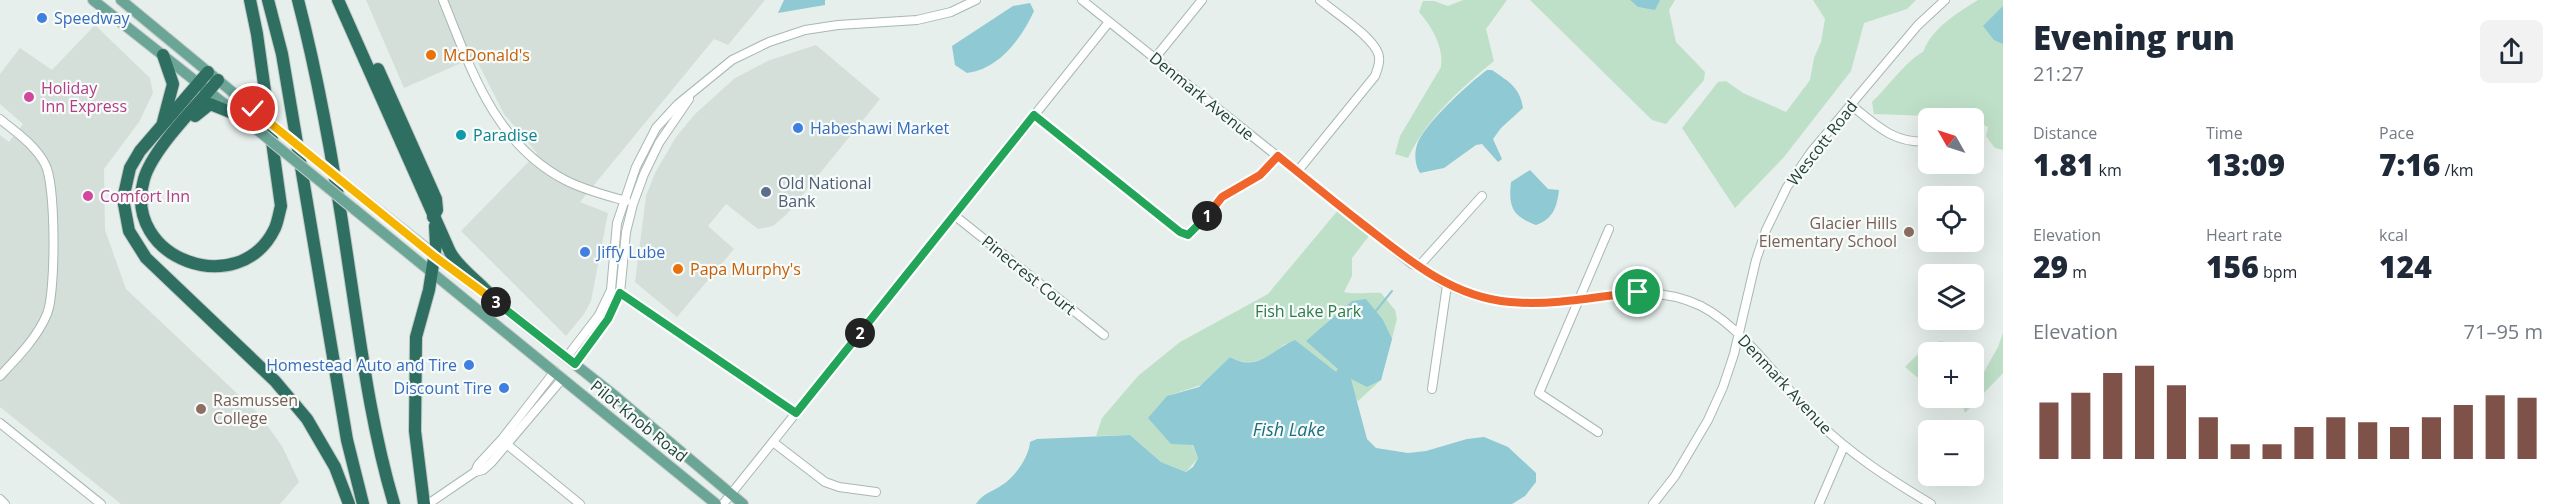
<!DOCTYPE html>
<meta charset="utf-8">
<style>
:root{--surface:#fff;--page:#f2f2f3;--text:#1f2937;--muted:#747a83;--accent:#7f5249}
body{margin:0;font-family:"Open Sans",sans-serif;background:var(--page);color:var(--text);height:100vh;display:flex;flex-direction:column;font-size:22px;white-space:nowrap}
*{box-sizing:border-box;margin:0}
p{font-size:20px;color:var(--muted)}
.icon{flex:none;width:33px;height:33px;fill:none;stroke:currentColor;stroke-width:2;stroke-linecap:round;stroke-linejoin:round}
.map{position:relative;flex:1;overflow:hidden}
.panel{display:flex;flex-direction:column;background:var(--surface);width:570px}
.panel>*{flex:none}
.needle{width:39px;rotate:309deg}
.controls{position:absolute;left:1918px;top:108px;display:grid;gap:12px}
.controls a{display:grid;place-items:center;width:66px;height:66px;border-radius:9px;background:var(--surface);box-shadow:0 6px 24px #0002;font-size:30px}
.pin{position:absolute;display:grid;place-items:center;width:51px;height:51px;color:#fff;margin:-26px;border:3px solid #fff;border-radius:50%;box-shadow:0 2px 6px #0007}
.km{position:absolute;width:30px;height:30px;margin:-15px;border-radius:50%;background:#222;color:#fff;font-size:16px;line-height:30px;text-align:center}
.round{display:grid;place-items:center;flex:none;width:63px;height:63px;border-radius:9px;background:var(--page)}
.headline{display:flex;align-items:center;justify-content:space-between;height:102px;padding:0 30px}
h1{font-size:33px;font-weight:800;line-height:45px}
.figures{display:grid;grid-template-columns:repeat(3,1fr);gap:9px;height:102px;padding:6px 30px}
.figures div{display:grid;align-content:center}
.figures b{font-size:30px;font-weight:800}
.figures small{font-size:16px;font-weight:400}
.figures p{font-size:16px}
.chart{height:168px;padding:12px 30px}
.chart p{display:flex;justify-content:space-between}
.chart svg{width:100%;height:108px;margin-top:6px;stroke:var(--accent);stroke-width:6}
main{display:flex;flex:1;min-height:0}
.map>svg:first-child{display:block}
.built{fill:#d4dfda}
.green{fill:#bfe0c8}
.water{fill:#8ec9d4}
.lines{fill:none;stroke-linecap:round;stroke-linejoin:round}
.stream{stroke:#8ec9d4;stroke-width:2}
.minor-casing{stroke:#a8b8b2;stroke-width:10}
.major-casing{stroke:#c2cac8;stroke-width:12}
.highway-casing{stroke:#c2cac8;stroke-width:14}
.minor{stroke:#fff;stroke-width:8}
.major{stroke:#6aa596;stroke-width:10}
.highway{stroke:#2f6f62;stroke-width:12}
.major-bridge-casing{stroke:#c2cac8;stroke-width:12;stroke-linecap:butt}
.major-bridge{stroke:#6aa596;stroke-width:10}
.split-1-casing{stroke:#fff;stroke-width:12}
.split-2-casing{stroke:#fff;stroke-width:12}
.split-3-casing{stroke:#fff;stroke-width:12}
.split-4-casing{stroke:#fff;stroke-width:12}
.split-1{stroke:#f0652b;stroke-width:8}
.split-2{stroke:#22a559;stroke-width:8}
.split-3{stroke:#22a559;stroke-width:8}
.split-4{stroke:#f5b400;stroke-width:8}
.shop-dot{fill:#3f7fe0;stroke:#f7fbf9;stroke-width:2}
.food-dot{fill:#e8710a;stroke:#f7fbf9;stroke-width:2}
.hotel-dot{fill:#d1479c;stroke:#f7fbf9;stroke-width:2}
.culture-dot{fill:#0f9aa8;stroke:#f7fbf9;stroke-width:2}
.service-dot{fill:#5c6f8a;stroke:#f7fbf9;stroke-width:2}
.education-dot{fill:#8d6e63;stroke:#f7fbf9;stroke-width:2}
.labels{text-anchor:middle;stroke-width:4.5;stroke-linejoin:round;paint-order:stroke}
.shop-label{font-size:16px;fill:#366cbe;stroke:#f7fbf9;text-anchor:start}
.food-label{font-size:16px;fill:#c56008;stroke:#f7fbf9;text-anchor:start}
.hotel-label{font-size:16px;fill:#b23c85;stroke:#f7fbf9;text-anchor:start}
.street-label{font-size:16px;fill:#24423a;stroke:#f7fbf9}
.culture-label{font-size:16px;fill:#0d838f;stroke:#f7fbf9;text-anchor:start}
.service-label{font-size:16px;fill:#4e5e75;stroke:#f7fbf9;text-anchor:start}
.education-label{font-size:16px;fill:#785e54;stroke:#f7fbf9;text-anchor:end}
.park-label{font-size:16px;fill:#2d7a4b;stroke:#f7fbf9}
.water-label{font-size:18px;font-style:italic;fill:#1c6f80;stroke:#f7fbf9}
</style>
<main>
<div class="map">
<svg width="2003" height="504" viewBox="0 0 2003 504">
<rect width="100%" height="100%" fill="#e6efeb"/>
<!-- built -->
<g class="built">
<path d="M366,0H765L728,45L714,39L580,202L608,213L591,301L584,314L566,336L461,231L537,153L504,114L475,57L404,88Z"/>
<path d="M95,25L150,78L153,93L139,122L104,169L105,230L126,289L259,414L282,446L299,482L280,504H121L0,407V135L9,142L23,124L0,104V74L20,48L52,70Z"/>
<path d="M816,45L880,99L787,214L773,226L758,229L726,204L708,226L734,249L677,317L635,282L646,196L655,173L676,137L695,114L735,78L770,60Z"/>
</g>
<!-- green -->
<g class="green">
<path d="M1463,0H1507L1486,29L1494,61C1461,88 1427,118 1408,158L1395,154L1400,136L1441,67C1444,47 1432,27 1419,12L1423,1H1434L1448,6Z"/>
<path d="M1530,0H1630L1638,7L1654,9L1660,0H1675L1669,10L1676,42L1705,72L1704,80L1666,124L1652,120Z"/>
<path d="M1813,0H1916L1907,9L1864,23L1851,71L1784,157L1735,208L1682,128L1718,82L1726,81L1743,93L1786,112L1810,80L1814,58L1821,42L1825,19Z"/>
<path d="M1978,0H2003V150L1995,148L1986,136L1988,127L1963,114L1957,117L1874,114L1872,102C1886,89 1908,59 1923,52C1933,27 1956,14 1978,0Z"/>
<path d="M1339,209L1372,232L1352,258V276L1344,292C1357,295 1368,292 1381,293L1395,310L1397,319L1381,380L1358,401L1335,372L1285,344C1268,358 1251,369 1230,357L1201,385L1170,395L1198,458L1186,472L1161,462L1130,435L1096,436L1102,418L1138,376L1180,342L1268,294Z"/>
<path d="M2003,333V373L1965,413L1962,403L1967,398H1974V390L1998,347Z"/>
<path d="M1940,341L1962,345L1982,357L1974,367V352H1929V387L1905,367L1921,351Z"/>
</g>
<!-- water -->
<g class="water">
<path d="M784,0H825V5L778,13Z"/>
<path d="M1630,0H1660L1655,10L1638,7Z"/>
<path d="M1030,3L1034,11C1021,39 999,69 967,73L955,65L952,46L1013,6Z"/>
<path d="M2003,6V44L1994,40L1983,26Z"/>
<path d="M1487,70H1492C1508,81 1520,87 1523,108L1501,128L1493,139L1502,159L1498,162L1482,144L1476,145L1444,168L1420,173C1415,166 1414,153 1417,145C1423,125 1469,83 1487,70Z"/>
<path d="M1530,170L1548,189L1559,190C1557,207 1553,219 1536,225C1513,216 1508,208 1511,182Z"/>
<path d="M1366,299L1383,320L1392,339L1381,380L1367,387L1351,379L1367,439L1376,448L1408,453L1426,451L1467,439L1484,437L1508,447L1536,473V482L1525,496L1512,504H976C983,493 992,492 1002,485C1015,477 1029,457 1030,442L1037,439L1130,435L1161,462L1186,472L1193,467L1198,458L1193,445L1171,444L1148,418L1167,396L1199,387L1230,357C1258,373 1271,350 1295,340L1336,372L1338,369L1306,341L1352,301Z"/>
</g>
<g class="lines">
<!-- stream -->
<path class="stream" d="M1375,312L1392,291"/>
<defs>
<g id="minor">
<path d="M443,0C471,69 494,143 565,180C584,190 605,195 626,201"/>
<path d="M1082,0L1412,264C1425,268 1435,279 1447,285C1466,294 1488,300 1508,302C1574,311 1638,275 1701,306C1744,328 1783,386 1817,421C1850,454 1891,480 1931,504"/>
<path d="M1155,58L1202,0"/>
<path d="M1851,105C1876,125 1895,145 1929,141"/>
<path d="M1034,115L1180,232L1188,235L1222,197L1260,175L1278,156"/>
<path d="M0,119C17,133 35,145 45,164C56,184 56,293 47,314C37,338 17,358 0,376"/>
<path d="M1297,172L1375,76C1377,70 1380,64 1379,57C1377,39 1334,12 1320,0"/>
<path d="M954,215L1104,335"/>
<path d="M1419,266L1482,196"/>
<path d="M620,293L796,413"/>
<path d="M566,358L599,315L611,290L617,223L636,167L656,128L678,104L732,60L769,42L805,30L838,25L917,20L951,12L976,0"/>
<path d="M575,364L608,319L620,293L626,232L633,204L644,174L659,143L689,99"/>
<path d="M1432,389L1447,285"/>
<path d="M0,423L101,504"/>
<path d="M1598,432L1539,393L1609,229"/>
<path d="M504,442L580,504"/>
<path d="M773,442L825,482L839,487L876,492"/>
<path d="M475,472L478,465L502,439L555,371"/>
<path d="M0,499L5,504"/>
<path d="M428,504L475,472L483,470L491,463L563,378"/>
<path d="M723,504L1109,22"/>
<path d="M1653,504L1675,476L1708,420L1723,387L1734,354L1756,260L1766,230L1787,187L1811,152L1918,25L1945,0"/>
<path d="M1819,504L1844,446"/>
</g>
<g id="major">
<path d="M93,0L256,129"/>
<path d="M121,0L253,109"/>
<path d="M359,195L477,288"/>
<path d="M354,209L716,504"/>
<path d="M490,297L615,396L743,504"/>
</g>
<g id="highway">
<path d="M268,0L282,54L347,440L363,504"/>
<path d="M298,0C321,88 336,178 349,268C361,347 371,427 394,504"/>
<path d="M338,0L450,252C461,272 482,282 495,301"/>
<path d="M378,69L436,199L437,210L433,217"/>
<path d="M208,72L140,151L130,168L123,199L129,231L146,258L275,381L307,419L335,467L349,504"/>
<path d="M218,80C196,107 153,148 144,179C121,259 240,302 275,228C278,221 279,213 281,206L257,34L250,0"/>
<path d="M195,116L210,104L240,116"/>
<path d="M163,122L173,84L163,55"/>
<path d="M424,504L415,431L416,337L429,290L436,245L435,226"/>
</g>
</defs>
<!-- minor casing -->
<use href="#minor" class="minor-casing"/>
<!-- major casing -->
<use href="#major" class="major-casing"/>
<!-- highway casing -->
<use href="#highway" class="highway-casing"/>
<!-- minor -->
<use href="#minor" class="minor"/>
<!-- major -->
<use href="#major" class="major"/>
<!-- highway -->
<use href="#highway" class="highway"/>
<defs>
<g id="major-bridge">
<path d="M253,109L359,195"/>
<path d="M256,129L354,209"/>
</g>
</defs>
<!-- major-bridge casing -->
<use href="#major-bridge" class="major-bridge-casing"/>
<!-- major-bridge -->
<use href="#major-bridge" class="major-bridge"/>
</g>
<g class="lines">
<defs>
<path id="split-1" d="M1207,216L1222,197L1260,175L1278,156C1305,178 1332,200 1360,222C1405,257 1450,297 1510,302C1552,306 1596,297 1638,292"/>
<path id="split-2" d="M860,333L1034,115L1180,232L1188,235L1207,216"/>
<path id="split-3" d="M496,302L575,364L608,319L620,293L796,413L860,333"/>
<path id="split-4" d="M253,109L434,256L496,302"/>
</defs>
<!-- split-1 casing -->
<use href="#split-1" class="split-1-casing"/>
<!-- split-2 casing -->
<use href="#split-2" class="split-2-casing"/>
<!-- split-3 casing -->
<use href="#split-3" class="split-3-casing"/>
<!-- split-4 casing -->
<use href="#split-4" class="split-4-casing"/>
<!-- split-1 -->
<use href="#split-1" class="split-1"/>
<!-- split-2 -->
<use href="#split-2" class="split-2"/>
<!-- split-3 -->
<use href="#split-3" class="split-3"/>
<!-- split-4 -->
<use href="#split-4" class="split-4"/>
</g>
<!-- markers -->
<g class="shop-dot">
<circle cx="42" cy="18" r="6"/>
<circle cx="798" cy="128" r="6"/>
<circle cx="585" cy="252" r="6"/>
<circle cx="469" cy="365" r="6"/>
<circle cx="504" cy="388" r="6"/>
</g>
<g class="food-dot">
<circle cx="431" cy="55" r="6"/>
<circle cx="678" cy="269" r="6"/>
</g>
<g class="hotel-dot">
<circle cx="29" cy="97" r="6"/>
<circle cx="88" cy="196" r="6"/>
</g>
<circle class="culture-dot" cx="461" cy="135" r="6"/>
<circle class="service-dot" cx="766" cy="192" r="6"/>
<g class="education-dot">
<circle cx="1909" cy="232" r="6"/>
<circle cx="201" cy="409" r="6"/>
</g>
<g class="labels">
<!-- shop labels -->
<g class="shop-label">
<text x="54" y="24">Speedway</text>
<text x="810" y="134">Habeshawi Market</text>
<text x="597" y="258">Jiffy Lube</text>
<text x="457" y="371" text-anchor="end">Homestead Auto and Tire</text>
<text x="492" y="394" text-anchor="end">Discount Tire</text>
</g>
<!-- food labels -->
<g class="food-label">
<text x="443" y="61">McDonald's</text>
<text x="690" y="275">Papa Murphy's</text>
</g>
<!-- hotel labels -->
<g class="hotel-label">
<text x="41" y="94">Holiday<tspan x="41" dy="18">Inn Express</tspan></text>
<text x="100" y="202">Comfort Inn</text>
</g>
<!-- street labels -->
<g class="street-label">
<text transform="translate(1202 96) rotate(39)" y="6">Denmark Avenue</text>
<text transform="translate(1822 143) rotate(-52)" y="6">Wescott Road</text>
<text transform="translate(1029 275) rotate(39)" y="6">Pinecrest Court</text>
<text transform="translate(1785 384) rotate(47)" y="6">Denmark Avenue</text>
<text transform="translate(639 421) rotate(39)" y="6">Pilot Knob Road</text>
</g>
<!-- culture labels -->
<g class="culture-label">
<text x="473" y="141">Paradise</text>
</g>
<!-- service labels -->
<g class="service-label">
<text x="778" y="189">Old National<tspan x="778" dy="18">Bank</tspan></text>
</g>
<!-- education labels -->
<g class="education-label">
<text x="1897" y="229">Glacier Hills<tspan x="1897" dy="18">Elementary School</tspan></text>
<text x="213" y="406" text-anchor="start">Rasmussen<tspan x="213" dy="18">College</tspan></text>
</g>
<!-- park labels -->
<g class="park-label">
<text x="1308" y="317">Fish Lake Park</text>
</g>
<!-- water labels -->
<g class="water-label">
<text x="1289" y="436">Fish Lake</text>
</g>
</g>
</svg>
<div class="controls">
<a><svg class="needle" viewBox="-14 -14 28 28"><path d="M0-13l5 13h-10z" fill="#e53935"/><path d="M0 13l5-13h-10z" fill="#747a83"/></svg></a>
<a><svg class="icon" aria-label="locate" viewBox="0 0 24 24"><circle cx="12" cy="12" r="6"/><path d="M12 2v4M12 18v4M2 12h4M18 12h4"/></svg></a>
<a><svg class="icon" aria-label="layers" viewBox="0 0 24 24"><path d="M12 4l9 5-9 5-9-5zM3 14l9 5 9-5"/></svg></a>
<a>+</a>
<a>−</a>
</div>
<div class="pin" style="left:1638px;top:292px;background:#1e9e55"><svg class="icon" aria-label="arrive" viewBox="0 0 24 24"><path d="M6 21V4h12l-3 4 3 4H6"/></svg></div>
<div class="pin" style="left:253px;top:109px;background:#d93025"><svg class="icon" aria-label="check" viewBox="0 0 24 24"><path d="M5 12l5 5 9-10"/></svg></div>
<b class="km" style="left:1207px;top:216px">1</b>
<b class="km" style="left:860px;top:333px">2</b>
<b class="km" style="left:496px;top:302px">3</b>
</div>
<section class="panel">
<div class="headline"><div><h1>Evening run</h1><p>21:27</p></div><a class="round"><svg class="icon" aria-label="share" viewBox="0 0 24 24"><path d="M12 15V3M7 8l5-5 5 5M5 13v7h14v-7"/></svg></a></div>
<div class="figures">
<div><p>Distance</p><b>1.81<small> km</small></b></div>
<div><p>Time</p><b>13:09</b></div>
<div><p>Pace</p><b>7:16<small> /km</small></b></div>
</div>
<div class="figures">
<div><p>Elevation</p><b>29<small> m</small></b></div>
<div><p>Heart rate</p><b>156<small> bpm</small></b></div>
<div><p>kcal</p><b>124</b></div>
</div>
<div class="chart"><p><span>Elevation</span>71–95 m</p>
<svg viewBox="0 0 160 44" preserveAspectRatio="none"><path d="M5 44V21M15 44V17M25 44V9M35 44V6M45 44V14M55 44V27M65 44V38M75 44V38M85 44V31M95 44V27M105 44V29M115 44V31M125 44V27M135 44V22M145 44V18M155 44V19"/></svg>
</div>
</section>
</main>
